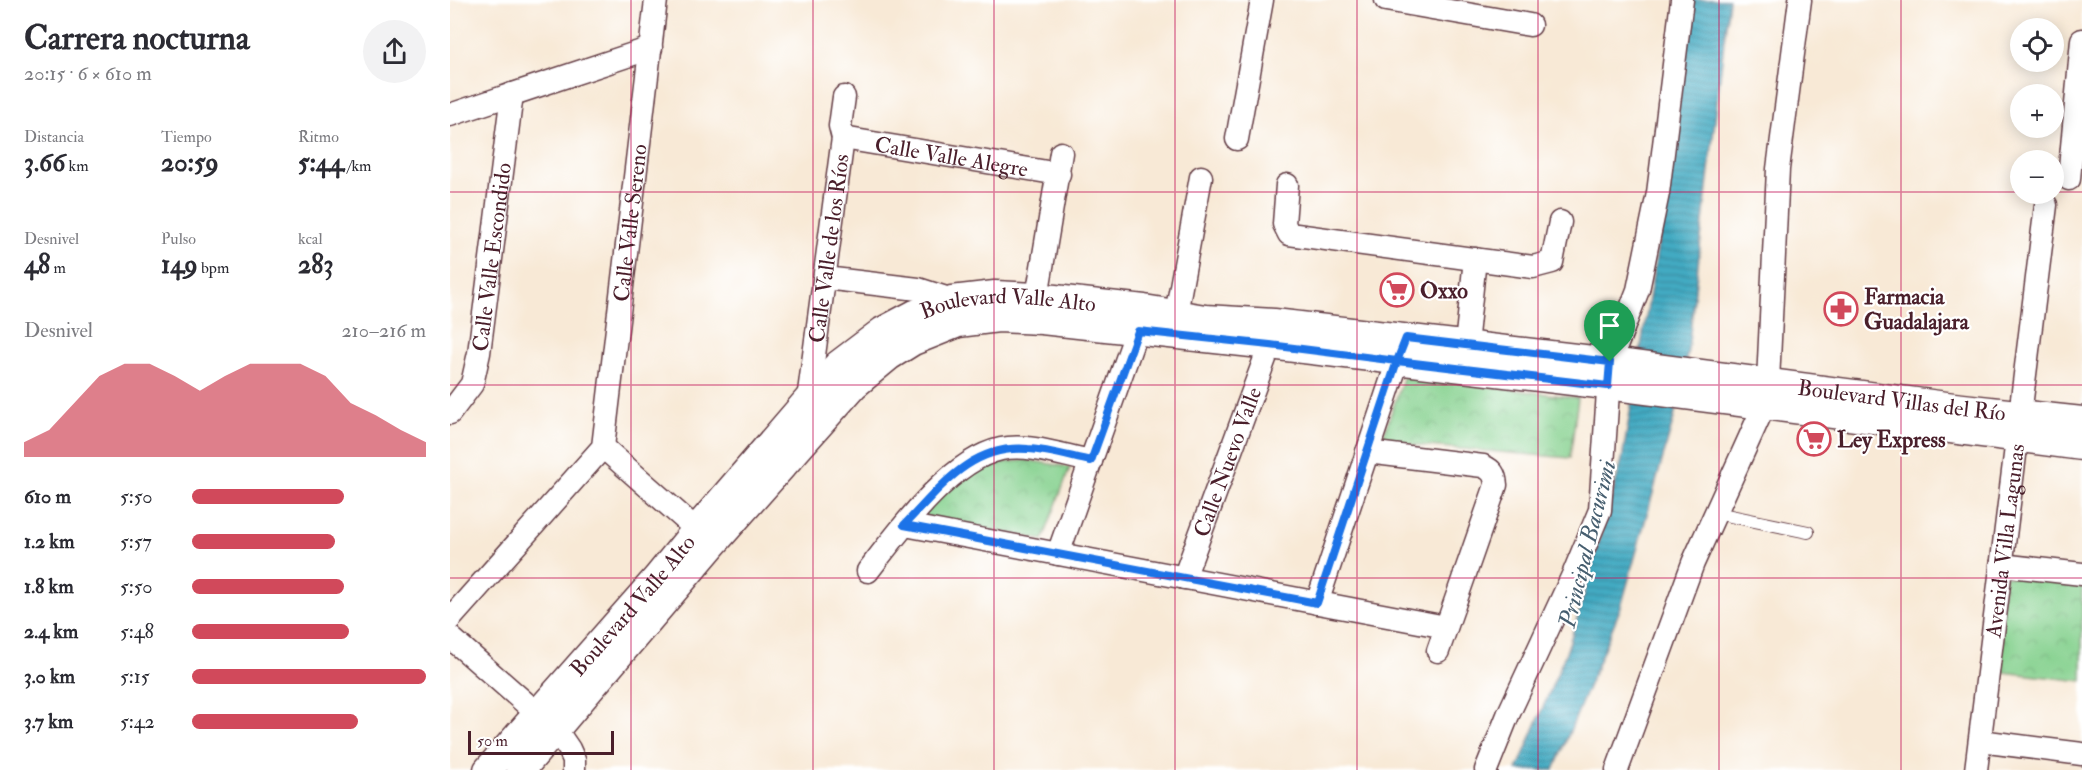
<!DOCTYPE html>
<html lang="es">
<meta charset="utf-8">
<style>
:root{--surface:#fff;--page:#f2f2f3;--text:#2b2b33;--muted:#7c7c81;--accent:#d1495b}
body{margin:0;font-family:"IM FELL Double Pica",serif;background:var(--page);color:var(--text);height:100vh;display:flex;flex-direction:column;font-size:22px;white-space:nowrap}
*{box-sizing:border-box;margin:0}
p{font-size:20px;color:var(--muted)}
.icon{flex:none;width:33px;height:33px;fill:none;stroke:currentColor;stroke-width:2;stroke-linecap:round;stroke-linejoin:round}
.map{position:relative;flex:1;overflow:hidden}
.panel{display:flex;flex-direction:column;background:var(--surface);width:450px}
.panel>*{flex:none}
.tools{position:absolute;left:1560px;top:18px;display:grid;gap:12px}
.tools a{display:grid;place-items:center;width:54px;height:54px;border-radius:50%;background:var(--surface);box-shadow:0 3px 15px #0003;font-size:30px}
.scale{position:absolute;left:18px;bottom:15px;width:146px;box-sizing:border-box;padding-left:6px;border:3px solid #4a1f2b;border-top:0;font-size:16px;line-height:21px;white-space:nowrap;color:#4a1f2b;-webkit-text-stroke:4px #fff;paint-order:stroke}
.pin{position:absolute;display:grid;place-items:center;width:51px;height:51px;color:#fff;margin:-62px -26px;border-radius:50% 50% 50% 0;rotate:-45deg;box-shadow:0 0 6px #0007}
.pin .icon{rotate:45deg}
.round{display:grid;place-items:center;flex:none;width:63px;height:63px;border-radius:32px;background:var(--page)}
.head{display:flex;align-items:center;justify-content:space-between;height:102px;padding:0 24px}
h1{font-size:33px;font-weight:700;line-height:45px}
.stats{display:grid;grid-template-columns:repeat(3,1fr);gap:9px;height:102px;padding:6px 24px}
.stats div{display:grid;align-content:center}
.stats b{font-size:26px;font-weight:700}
.stats small{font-size:16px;font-weight:400}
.stats p{font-size:16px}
.chart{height:168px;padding:12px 24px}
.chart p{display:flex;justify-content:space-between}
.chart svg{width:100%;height:108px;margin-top:6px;fill:var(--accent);opacity:.7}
ul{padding:0 24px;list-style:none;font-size:20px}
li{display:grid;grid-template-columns:96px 72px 1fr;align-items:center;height:45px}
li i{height:15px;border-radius:8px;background:var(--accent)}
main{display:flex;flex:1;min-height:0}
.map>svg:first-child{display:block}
.park{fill:url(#park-crowns);stroke:#68785d;stroke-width:1.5}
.water{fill:url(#water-rules);stroke:#466476;stroke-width:1.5}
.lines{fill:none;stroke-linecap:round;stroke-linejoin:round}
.service-casing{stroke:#643d45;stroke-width:14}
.minor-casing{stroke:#643d45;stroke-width:25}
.tertiary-casing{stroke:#643d45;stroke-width:31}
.service{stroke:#fff;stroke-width:12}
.minor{stroke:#fff;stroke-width:22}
.tertiary{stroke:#fff;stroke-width:28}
.route-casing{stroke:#fff;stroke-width:12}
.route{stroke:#1a73e8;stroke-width:8}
.grid{fill:none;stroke:#c2185b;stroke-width:1.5;stroke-opacity:0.55}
.labels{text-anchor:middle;stroke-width:4.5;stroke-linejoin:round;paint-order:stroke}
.street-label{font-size:22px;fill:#4a1f2b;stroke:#fff}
.poi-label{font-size:22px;font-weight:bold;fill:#4a1f2b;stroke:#fff;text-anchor:start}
.water-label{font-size:24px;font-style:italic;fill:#465e6f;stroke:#fff}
</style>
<main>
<section class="panel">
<div class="head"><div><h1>Carrera nocturna</h1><p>20:15 · 6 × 610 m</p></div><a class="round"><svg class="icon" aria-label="share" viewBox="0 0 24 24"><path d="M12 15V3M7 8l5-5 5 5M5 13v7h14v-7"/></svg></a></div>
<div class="stats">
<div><p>Distancia</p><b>3.66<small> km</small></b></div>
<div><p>Tiempo</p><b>20:59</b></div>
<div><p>Ritmo</p><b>5:44<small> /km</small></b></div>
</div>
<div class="stats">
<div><p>Desnivel</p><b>48<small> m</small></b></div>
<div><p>Pulso</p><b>149<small> bpm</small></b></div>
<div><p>kcal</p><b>283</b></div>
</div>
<div class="chart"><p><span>Desnivel</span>210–216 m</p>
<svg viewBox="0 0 160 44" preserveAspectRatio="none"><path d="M0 44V38L10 33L20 22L30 11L40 6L50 6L60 11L70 17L80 11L90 6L100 6L110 6L120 11L130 22L140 27L150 33L160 38V44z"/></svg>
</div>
<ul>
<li><b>610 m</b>5:50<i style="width:65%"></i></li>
<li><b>1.2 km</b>5:57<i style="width:61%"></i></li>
<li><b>1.8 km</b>5:50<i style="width:65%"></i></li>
<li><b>2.4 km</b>5:48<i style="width:67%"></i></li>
<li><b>3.0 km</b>5:15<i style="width:100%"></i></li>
<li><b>3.7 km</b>5:42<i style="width:71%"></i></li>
</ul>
</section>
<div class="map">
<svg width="1632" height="770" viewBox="0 0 1632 770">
<defs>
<pattern id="park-crowns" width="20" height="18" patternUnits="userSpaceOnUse" patternTransform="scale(1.5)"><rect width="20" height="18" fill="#86d18f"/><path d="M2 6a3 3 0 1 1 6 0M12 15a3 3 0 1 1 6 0" fill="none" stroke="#75b37c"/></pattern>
<pattern id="water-rules" width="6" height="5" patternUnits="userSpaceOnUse" patternTransform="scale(1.5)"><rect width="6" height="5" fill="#42aac2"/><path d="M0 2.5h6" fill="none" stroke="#398a9e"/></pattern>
</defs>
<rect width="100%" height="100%" fill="#fff"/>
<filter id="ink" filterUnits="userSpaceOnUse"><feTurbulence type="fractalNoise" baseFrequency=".0167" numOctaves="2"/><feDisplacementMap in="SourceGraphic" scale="12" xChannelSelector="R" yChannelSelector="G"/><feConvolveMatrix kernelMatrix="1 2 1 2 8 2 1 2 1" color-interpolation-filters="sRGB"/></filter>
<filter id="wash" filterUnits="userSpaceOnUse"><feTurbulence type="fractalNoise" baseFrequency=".008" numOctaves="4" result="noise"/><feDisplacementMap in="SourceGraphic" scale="24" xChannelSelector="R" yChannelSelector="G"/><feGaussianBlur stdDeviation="1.35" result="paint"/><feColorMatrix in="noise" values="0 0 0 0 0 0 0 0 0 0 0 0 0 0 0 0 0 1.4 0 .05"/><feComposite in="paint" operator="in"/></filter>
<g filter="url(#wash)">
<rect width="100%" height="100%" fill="#f8e9d6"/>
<!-- park -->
<g class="park">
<path d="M954,376L1128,398L1120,458L931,442Z"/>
<path d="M576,460L620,467L593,540L472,516L502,482L536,465Z"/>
<path d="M1555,576L1632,584V681L1544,671Z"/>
</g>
<!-- water -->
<path class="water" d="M1243,0H1279L1238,350L1224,418L1171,607L1104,770H1067L1117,650L1127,619L1172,460L1214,209Z"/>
</g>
<g filter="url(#ink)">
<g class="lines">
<defs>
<path id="service" d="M1266,513L1358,532"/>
<g id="minor">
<path d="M936,0L1080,25"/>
<path d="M0,115L201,48"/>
<path id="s1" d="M393,138L609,174"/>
<path d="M787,139L812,0"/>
<path d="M1619,179L1632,40"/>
<path d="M837,185L834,224L839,234L1083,267L1102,262L1110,222"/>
<path d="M375,278L468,289L502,300"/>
<path d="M587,297L611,153"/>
<path d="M726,314L751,177"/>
<path d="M1016,345L1025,259"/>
<path id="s2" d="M358,400L393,138L390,126L394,97"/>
<path id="s3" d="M0,413L22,384L29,353L62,94"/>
<path d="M153,447L257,539"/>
<path d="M917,452L1033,466C1042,470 1045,474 1046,485L988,651"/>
<path d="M455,525L996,627"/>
<path d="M608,554L692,316"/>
<path d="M1551,565L1632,574"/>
<path d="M418,571C449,531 500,460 551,449C579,443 614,456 641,461"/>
<path id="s4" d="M734,578L820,345"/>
<path d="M867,603L953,345"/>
<path id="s5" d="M0,619L153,447L206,0"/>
<path d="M0,637L106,730L119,749L124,760V770"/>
<path d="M1530,741L1632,754"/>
<path d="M1036,770L1058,715L1123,575L1150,510L1160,362L1188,290L1208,193L1232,0"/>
<path d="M1167,770L1243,563L1314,406L1318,382L1328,169L1350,0"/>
<path id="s6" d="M1526,770L1596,205"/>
</g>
<g id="tertiary">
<path id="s7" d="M38,770L207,578L246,530L388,365L433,331L465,314L502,300L545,295L587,297L694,309L755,319L824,323L1160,362L1504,407L1632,421"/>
<path d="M71,770L263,544L404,385L439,356L463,341L508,323L548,318L592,320L820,345L1173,387L1632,446"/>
</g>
</defs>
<!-- service casing -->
<use href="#service" class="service-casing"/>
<!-- minor casing -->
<use href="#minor" class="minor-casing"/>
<!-- tertiary casing -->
<use href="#tertiary" class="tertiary-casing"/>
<!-- service -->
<use href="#service" class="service"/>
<!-- minor -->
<use href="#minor" class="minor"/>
<!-- tertiary -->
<use href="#tertiary" class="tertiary"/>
</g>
</g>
<g class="lines" filter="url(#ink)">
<defs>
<path id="route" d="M1160,362L956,338L947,361L820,345L688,331L641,461C621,457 599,450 578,449C521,444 490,488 454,525L867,603L947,361L1158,386L1160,362"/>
</defs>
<!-- route casing -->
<use href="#route" class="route-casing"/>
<!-- route -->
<use href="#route" class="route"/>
</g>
<!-- grid -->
<path class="grid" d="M181,0V770M363,0V770M544,0V770M725,0V770M907,0V770M1088,0V770M1269,0V770M1451,0V770M0,192H1570M1604,192H1632M0,385H1632M0,578H1632"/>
<!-- icons -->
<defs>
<symbol id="supermarket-ring" viewBox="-11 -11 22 22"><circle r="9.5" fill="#fff" stroke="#d1495b" stroke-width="1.5"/><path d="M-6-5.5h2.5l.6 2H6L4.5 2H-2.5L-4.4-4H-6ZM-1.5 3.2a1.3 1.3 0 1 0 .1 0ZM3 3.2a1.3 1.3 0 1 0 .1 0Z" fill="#d1495b"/></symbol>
<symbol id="pharmacy-ring" viewBox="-11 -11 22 22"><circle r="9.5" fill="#fff" stroke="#d1495b" stroke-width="1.5"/><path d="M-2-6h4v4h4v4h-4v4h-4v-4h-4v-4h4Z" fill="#d1495b"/></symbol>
</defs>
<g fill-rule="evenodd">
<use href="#supermarket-ring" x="928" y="271" width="38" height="38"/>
<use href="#pharmacy-ring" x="1372" y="290" width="38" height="38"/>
<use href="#supermarket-ring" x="1345" y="420" width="38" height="38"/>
</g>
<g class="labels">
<!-- street labels -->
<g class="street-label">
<text dy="8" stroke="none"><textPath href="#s1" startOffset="110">Calle Valle Alegre</textPath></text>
<text dy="8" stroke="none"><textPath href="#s5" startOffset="456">Calle Valle Sereno</textPath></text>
<text dy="8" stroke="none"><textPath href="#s2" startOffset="153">Calle Valle de los Ríos</textPath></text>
<text dy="8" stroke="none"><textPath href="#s3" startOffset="165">Calle Valle Escondido</textPath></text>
<text dy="8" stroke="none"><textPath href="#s7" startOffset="723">Boulevard Valle Alto</textPath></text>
<text dy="8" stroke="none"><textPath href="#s7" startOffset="1624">Boulevard Villas del Río</textPath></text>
<text dy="8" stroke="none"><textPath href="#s4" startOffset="124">Calle Nuevo Valle</textPath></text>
<text dy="8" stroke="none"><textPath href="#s6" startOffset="231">Avenida Villa Lagunas</textPath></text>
<text dy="8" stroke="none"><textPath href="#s7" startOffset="219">Boulevard Valle Alto</textPath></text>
</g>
<!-- poi labels -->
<g class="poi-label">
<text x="970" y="298">Oxxo</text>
<text x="1414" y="304">Farmacia<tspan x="1414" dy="25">Guadalajara</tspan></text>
<text x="1387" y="447">Ley Express</text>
</g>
<!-- water labels -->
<g class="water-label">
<text transform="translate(1137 544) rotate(-76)" y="8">Principal Bacurimi</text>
</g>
</g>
</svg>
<div class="tools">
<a><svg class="icon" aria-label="locate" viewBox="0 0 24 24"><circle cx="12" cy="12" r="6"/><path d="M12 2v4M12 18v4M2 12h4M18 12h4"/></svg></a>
<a>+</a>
<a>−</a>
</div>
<div class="scale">50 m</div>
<div class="pin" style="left:1160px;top:362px;background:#1e9e55"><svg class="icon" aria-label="arrive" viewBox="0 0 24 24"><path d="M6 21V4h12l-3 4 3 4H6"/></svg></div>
</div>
</main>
